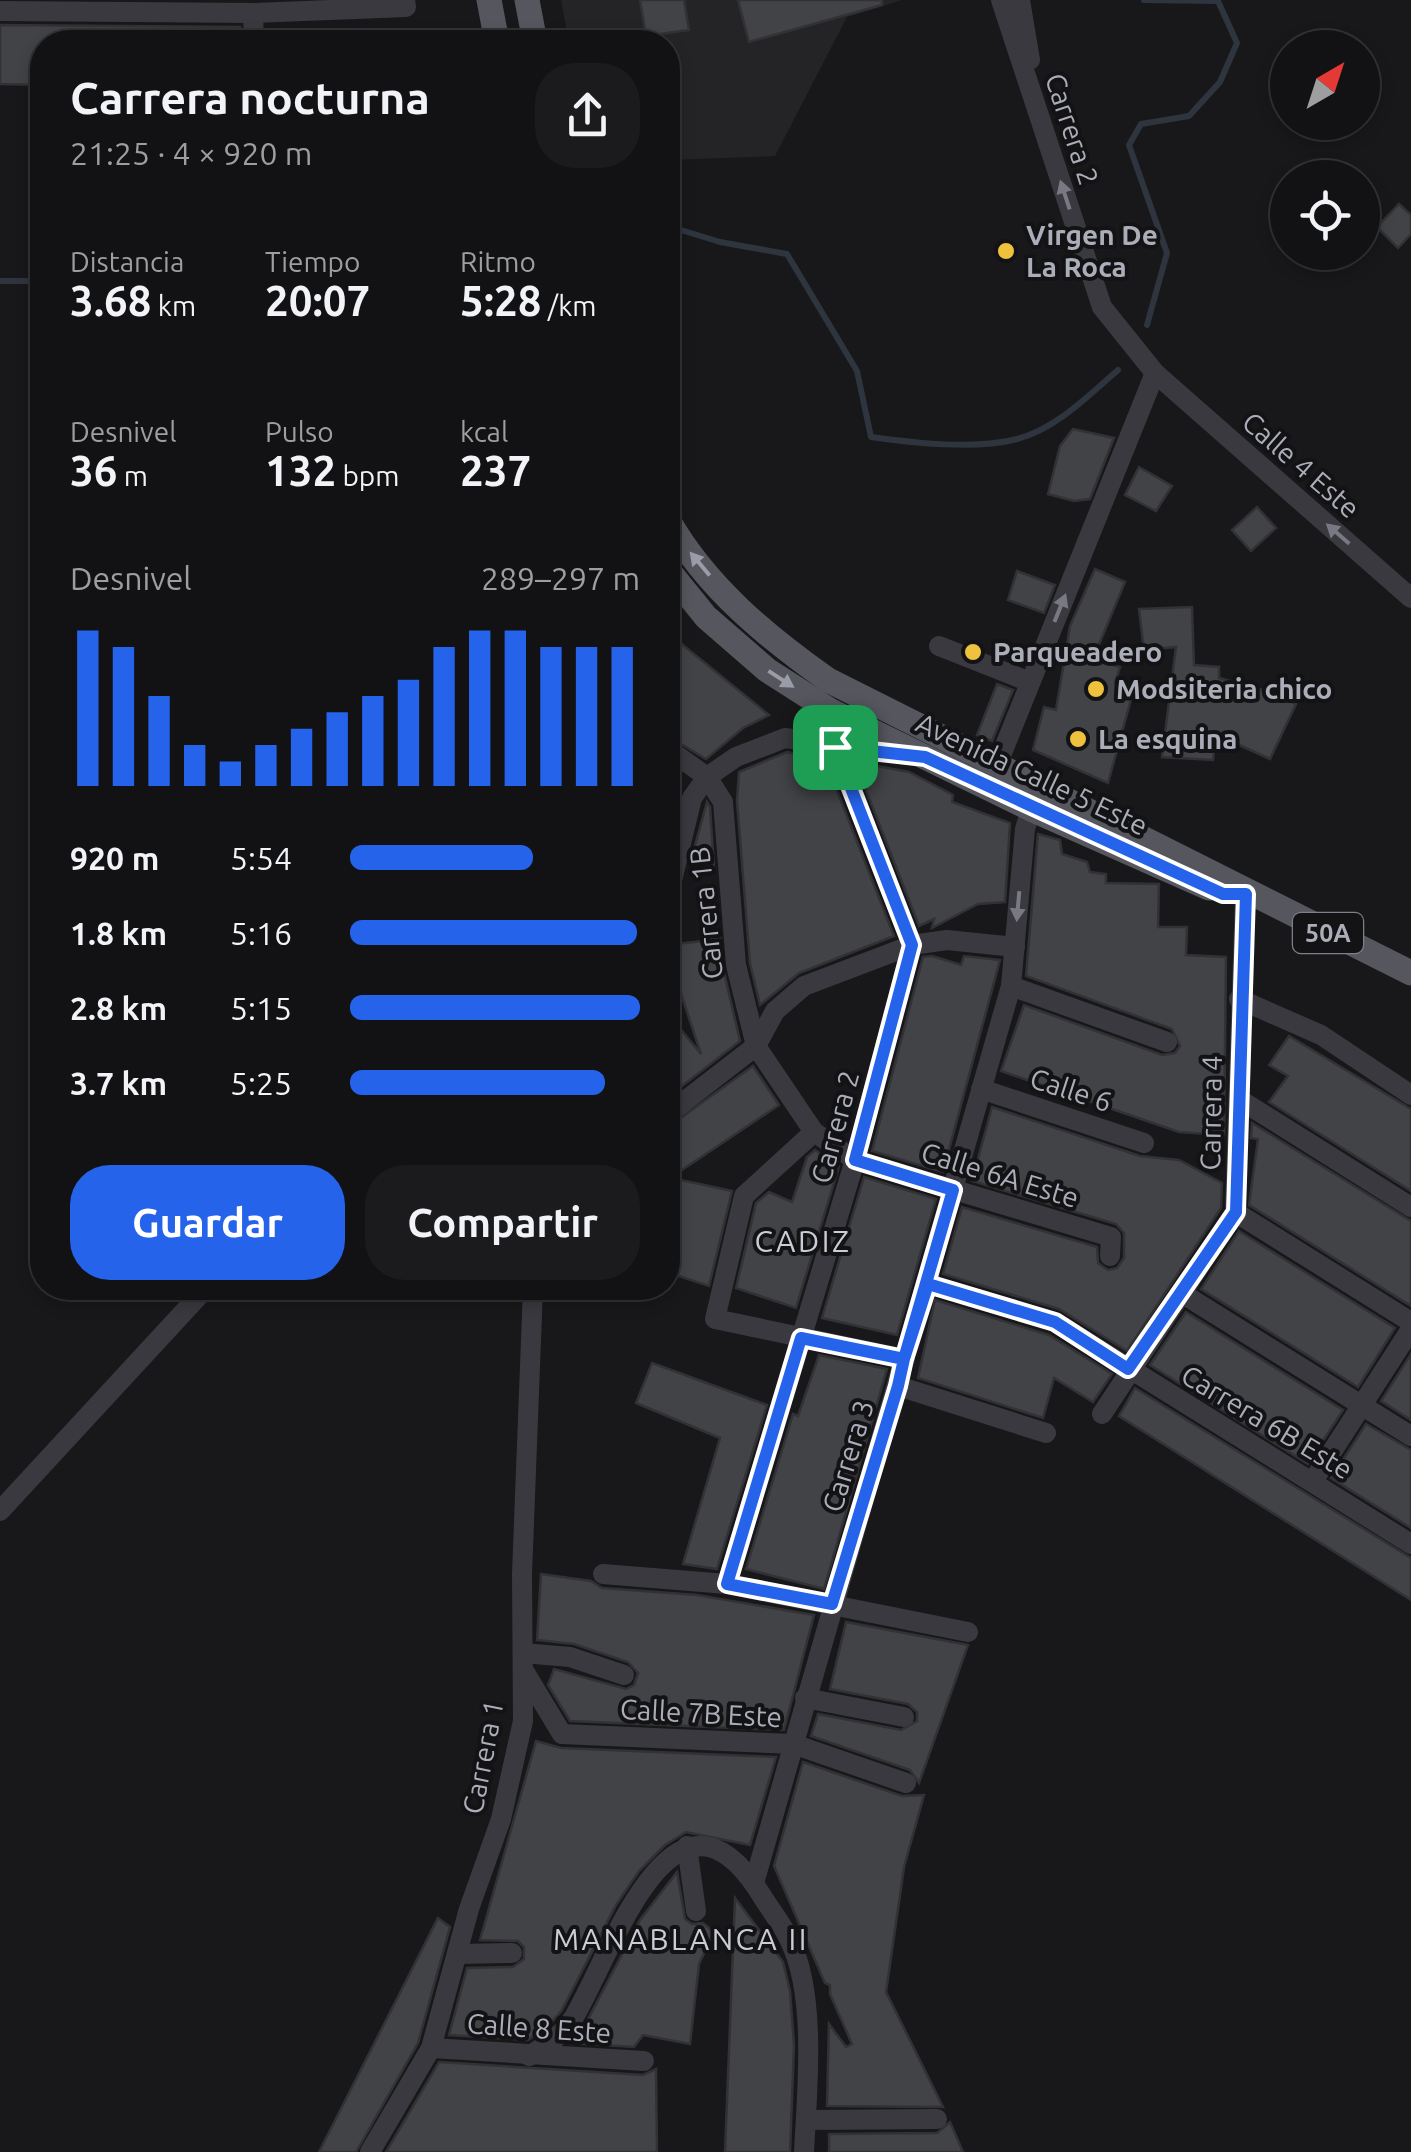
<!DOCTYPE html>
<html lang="es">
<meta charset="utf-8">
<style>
:root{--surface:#121214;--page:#1b1b1d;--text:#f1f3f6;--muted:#9c9ea0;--line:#313234;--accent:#2563eb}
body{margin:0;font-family:Ubuntu,sans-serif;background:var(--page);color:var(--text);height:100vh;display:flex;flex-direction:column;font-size:38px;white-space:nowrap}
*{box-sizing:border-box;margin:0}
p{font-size:32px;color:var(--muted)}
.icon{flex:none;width:55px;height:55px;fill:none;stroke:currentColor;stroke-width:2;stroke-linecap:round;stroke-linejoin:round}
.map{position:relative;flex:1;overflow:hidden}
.side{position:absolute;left:30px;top:30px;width:650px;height:1270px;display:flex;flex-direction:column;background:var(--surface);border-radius:40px;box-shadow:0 5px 15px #0003,0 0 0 2px var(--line)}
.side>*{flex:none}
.needle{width:65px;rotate:39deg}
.controls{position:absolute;left:1270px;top:30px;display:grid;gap:20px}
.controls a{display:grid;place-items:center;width:110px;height:110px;border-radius:50%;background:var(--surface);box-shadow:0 5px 15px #0003,0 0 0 2px var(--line);font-size:50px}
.pin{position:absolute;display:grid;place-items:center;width:85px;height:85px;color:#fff;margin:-42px;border-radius:20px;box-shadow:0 5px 15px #0006}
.round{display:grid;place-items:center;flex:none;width:105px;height:105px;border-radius:40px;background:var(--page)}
.headline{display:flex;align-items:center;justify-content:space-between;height:170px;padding:0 40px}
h1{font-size:45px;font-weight:700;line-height:75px}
.figures{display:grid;grid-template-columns:repeat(3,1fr);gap:15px;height:170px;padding:10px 40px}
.figures div{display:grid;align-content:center}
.figures b{font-size:42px;font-weight:700}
.figures small{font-size:28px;font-weight:400}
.figures p{font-size:28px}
.chart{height:280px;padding:20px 40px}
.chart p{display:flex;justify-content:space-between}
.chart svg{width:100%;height:180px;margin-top:10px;stroke:var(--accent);stroke-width:6}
.cta{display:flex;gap:20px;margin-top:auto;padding:20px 40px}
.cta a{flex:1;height:115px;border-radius:40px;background:var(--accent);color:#fff;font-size:40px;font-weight:700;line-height:115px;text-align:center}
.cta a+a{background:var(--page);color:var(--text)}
ul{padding:0 40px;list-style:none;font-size:32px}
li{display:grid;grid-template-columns:160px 120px 1fr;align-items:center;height:75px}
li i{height:25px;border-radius:12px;background:var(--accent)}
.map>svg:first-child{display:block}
.built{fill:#242427}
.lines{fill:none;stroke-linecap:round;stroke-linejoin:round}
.stream{stroke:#2e353e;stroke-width:6}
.building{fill:#424347;stroke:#323236;stroke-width:2.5}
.minor{stroke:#39393f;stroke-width:20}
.major{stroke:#55565e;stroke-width:25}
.oneway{fill:#787982}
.oneway2{fill:#9a9ca7}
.route-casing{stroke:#fff;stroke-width:20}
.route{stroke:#2563eb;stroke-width:12}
.poi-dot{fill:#eec23c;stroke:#131315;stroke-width:4}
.labels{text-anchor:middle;stroke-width:8;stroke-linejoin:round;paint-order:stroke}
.shield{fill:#131315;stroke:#7d8088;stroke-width:2.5}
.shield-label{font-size:25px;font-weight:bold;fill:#abaeb9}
.street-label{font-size:28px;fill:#abaeb9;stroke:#131315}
.poi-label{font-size:28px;font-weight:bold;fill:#abaeb9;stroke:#131315;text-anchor:start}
.neighbourhood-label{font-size:30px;letter-spacing:2.5px;fill:#cbcdd6;stroke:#131315}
</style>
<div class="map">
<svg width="1411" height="2152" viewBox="0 0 1411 2152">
<rect width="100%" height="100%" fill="#18181a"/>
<!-- built -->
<path class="built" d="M561,0H902L847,17L775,156L668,160V42H569Z"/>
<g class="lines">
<!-- stream -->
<g class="stream">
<path d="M1144,0L1218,1L1237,43L1220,82L1189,116L1141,124L1129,145L1167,253L1147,325"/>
<path d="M668,226L720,242L787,254L857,371L871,437C914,443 975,450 1017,439C1056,429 1089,395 1118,370"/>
<path d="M0,281H42"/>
</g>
</g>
<!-- building -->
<g class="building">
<path d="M640,0H684L689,30L646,36Z"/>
<path d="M738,0H882V5L749,42Z"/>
<path d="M0,25L240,27V42H42V85L0,84Z"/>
<path d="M1399,204L1411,215V234L1398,248L1377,227Z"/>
<path d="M1073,429L1114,438L1090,499L1074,501L1048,494L1060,446Z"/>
<path d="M1139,467L1172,486L1156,511L1125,495Z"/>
<path d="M1257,507L1276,528L1251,551L1232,530Z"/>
<path d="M1095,569L1125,582L1093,659L1120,667L1115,683L1135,685L1108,783L1033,750L1044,707L1056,710L1070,626Z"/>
<path d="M1017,571L1055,585L1044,613L1008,600Z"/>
<path d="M1192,607L1194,665L1219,667V678L1270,692L1296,704L1270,759L1215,734L1213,760L1162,757L1176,647L1144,650L1139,609Z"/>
<path d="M668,633L769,715L743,728L706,759L668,736Z"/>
<path d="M997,684L1013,690L992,741L977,735Z"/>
<path d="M787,752L825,760L894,936L799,973L760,1005L750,963L737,801L739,772Z"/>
<path d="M855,762L909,772L953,795L952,802L1010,823L1005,902L978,904L932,928L934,919L919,926Z"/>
<path d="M707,802L710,807L714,867L691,860Z"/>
<path d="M1038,834L1060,840L1062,854L1087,862L1090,872L1106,874V883L1159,884L1158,927H1187L1186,955L1226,957L1224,1135L1179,1132L1001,1071L1024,1005L1162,1055L1175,1053L1180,1046L1172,1029L1026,976Z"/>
<path d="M704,933L720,935L723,968L740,1041L668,1097V1014L701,1054L681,994L675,944L703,941Z"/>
<path d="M932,956L961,965L964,956L1000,960L943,1172L872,1151L923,957Z"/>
<path d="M1289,1036L1411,1109V1191L1269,1102L1288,1076L1269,1065Z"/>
<path d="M753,1066L779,1105L676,1174L668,1161V1127Z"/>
<path d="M992,1107L1140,1156L1179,1160L1222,1183L1221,1208L1127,1351L1059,1309L943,1274L962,1207L1097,1247L1098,1263L1108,1270L1117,1268L1124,1258V1233L1116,1224L972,1181Z"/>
<path d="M1252,1123L1411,1221V1306L1249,1205L1258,1139L1251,1138Z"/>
<path d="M815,1150L839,1166L796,1308L736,1288L756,1203L769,1192L792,1202L807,1157Z"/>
<path d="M864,1177L936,1199L897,1335L822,1318Z"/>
<path d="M681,1180L732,1191L709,1286L676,1275L677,1263L668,1259V1194Z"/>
<path d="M1239,1231L1395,1328L1358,1387L1201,1289Z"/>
<path d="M935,1300L1049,1335L1112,1374L1093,1402L1054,1378L1043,1418L918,1378Z"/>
<path d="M1186,1312L1343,1410L1308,1464L1150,1365Z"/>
<path d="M1411,1354V1420L1381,1401Z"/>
<path d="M819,1355L887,1369L824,1589L746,1569L793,1414L798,1416Z"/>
<path d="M652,1363L767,1405L717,1569L683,1564L720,1438L636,1403Z"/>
<path d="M1135,1388L1411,1558V1600L1119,1416Z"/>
<path d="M1366,1424L1411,1450V1528L1331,1478Z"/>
<path d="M541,1574L591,1581L602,1588L697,1595L814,1615L784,1730L570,1721L548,1685L554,1669L626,1689L634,1685L638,1673L628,1662L574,1644L537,1640Z"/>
<path d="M846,1622L968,1645L919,1783L910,1770L811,1736L818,1714L901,1730L917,1721V1712L908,1704L830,1689Z"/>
<path d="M536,1741L561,1748L776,1757L750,1845L686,1832L665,1845L639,1871L616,1905L562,2010L550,2024L528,2040L449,2035L467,1968L513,1967L524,1959V1947L518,1941L480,1940Z"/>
<path d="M803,1762L902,1796L924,1795L904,1867L886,1992L943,2107L827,2106L829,2024L846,2047L852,2044L830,1994V1985L825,1983L774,1866Z"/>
<path d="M677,1872L685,1919L692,1924L703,1923L714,1932L699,1964L690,2044L643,2035L634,2047L570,2043L586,2023L640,1920Z"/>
<path d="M735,1898L783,1962L790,1991L794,2045L790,2152H725Z"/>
<path d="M438,1918L450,1927L418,2043L356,2152H319Z"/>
<path d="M439,2062L643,2075L656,2069L657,2152H386Z"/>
<path d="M950,2122L963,2152H829V2134L937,2133Z"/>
</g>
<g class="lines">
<!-- minor -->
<g class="minor">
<path d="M1001,0L1102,307L1155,373L1411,598"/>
<path d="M1020,0L1030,60"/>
<path d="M0,11L253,13L406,7L405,0"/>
<path d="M253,13L254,42"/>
<path d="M939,646L1030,682"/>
<path d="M668,749L707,777L723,802L736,965L756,1046L814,1132L855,1160L1111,1237L1110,1256"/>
<path d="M998,763L1155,373"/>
<path d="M668,897L692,798L707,777L736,757L785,738L916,756"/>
<path d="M1011,986L1167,1042"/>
<path d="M1239,999L1321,1035L1411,1095"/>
<path d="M981,1089L1144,1143"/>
<path d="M1242,1101L1411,1207"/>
<path d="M668,1114L756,1046L775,1011L804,986L912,945L947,940L1015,947"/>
<path d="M814,1132L744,1196L715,1319L905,1359"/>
<path d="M1235,1212L1411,1322"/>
<path d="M928,1284L1055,1322L1411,1544"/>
<path d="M1183,1294L1411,1436"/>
<path d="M898,1386L1046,1433"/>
<path d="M1102,1414L1235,1212L1245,894"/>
<path d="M1313,1481L1411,1329"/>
<path d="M0,1511L206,1288"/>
<path d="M603,1574L727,1584L968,1632"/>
<path d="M727,1584L855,1160L912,945L835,747"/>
<path d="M523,1653L570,1657L624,1675"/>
<path d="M524,1671L562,1734L793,1744L906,1783"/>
<path d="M805,1698L904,1717"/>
<path d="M687,1846L696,1911"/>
<path d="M754,1883L1011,986L1025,829L1031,809"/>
<path d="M457,1954L512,1953"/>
<path d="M431,2048L644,2061"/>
<path d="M529,2056C546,2045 563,2035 574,2017C613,1951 675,1755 762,1896C771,1911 783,1925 790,1941C817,1996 807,2092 804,2152"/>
<path d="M806,2120L937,2119"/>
<path d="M370,2152L431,2048L469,1909L501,1819L523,1721L522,1574L533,1288"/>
</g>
<!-- major -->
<g class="major">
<path d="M489,0L497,42"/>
<path d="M527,0L535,42"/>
<path d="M668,520C706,587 767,637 828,680L1411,973"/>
<path d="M668,570L706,617L767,670L831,711L1031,809L1209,888"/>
</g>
</g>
<!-- one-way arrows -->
<defs><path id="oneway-solid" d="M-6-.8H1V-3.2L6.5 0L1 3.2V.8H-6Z" transform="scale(2.5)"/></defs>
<g class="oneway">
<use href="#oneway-solid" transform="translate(1065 195) rotate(-108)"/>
<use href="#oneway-solid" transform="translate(1338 534) rotate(-139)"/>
<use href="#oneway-solid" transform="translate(1060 608) rotate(-68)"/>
<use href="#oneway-solid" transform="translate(1018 906) rotate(95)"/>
</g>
<g class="oneway2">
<use href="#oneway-solid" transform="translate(700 564) rotate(-130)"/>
<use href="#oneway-solid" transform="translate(781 679) rotate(33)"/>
</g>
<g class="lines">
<defs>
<path id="route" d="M835,747L912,945L855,1160L953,1190L904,1359L898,1386L832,1604L727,1584L801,1338L904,1359L928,1284L1055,1322L1128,1369L1236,1212L1246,894H1223L925,757L835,747"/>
</defs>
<!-- route casing -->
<use href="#route" class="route-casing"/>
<!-- route -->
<use href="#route" class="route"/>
</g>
<!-- markers -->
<g class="poi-dot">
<circle cx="1006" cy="251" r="10"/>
<circle cx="973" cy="652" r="10"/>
<circle cx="1096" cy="689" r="10"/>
<circle cx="1078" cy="739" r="10"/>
</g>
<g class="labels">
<!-- shield labels -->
<rect class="shield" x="1293" y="913" width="70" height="40" rx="8"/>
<g class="shield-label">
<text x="1328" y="942">50A</text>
</g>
<!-- street labels -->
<g class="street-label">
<text transform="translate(1072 129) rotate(72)" y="10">Carrera 2</text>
<text transform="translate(1301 465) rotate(41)" y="10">Calle 4 Este</text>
<text transform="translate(1032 774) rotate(25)" y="10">Avenida Calle 5 Este</text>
<text transform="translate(706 913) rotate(-96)" y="10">Carrera 1B</text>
<text transform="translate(1071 1090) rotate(18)" y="10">Calle 6</text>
<text transform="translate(1211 1113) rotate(-89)" y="10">Carrera 4</text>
<text transform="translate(835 1127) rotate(-75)" y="10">Carrera 2</text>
<text transform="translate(1000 1175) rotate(17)" y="10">Calle 6A Este</text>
<text transform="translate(1267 1422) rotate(31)" y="10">Carrera 6B Este</text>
<text transform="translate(848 1456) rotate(-73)" y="10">Carrera 3</text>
<text transform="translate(701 1713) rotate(3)" y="10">Calle 7B Este</text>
<text transform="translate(483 1757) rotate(-79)" y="10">Carrera 1</text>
<text transform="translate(539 2028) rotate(4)" y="10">Calle 8 Este</text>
</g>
<!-- poi labels -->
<g class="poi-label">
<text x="1026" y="245">Virgen De<tspan x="1026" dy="32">La Roca</tspan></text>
<text x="993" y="662">Parqueadero</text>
<text x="1116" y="699">Modsiteria chico</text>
<text x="1098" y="749">La esquina</text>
</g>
<!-- neighbourhood labels -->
<g class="neighbourhood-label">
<text x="803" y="1252">CADIZ</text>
<text x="681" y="1950">MANABLANCA II</text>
</g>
</g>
</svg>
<div class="controls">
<a><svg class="needle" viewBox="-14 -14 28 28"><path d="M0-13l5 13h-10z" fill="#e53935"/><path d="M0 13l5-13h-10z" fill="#9c9ea0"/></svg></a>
<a><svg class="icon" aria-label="locate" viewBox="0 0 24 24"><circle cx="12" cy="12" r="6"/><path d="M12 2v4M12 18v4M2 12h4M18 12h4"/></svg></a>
</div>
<div class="pin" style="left:835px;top:747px;background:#1e9e55"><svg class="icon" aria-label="arrive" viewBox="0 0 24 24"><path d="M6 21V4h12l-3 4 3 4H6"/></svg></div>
<section class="side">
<div class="headline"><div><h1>Carrera nocturna</h1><p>21:25 · 4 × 920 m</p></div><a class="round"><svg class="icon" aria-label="share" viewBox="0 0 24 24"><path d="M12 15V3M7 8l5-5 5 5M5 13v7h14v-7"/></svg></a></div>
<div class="figures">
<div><p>Distancia</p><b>3.68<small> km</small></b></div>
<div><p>Tiempo</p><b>20:07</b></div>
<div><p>Ritmo</p><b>5:28<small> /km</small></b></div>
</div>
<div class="figures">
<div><p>Desnivel</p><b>36<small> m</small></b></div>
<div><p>Pulso</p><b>132<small> bpm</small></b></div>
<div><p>kcal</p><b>237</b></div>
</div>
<div class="chart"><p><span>Desnivel</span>289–297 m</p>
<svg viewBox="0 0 160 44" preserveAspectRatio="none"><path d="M5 44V6M15 44V10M25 44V22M35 44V34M45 44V38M55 44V34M65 44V30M75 44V26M85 44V22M95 44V18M105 44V10M115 44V6M125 44V6M135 44V10M145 44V10M155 44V10"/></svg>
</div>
<ul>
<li><b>920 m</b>5:54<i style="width:63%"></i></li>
<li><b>1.8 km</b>5:16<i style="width:99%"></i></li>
<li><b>2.8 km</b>5:15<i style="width:100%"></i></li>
<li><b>3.7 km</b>5:25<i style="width:88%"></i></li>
</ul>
<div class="cta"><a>Guardar</a><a>Compartir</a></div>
</section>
</div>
